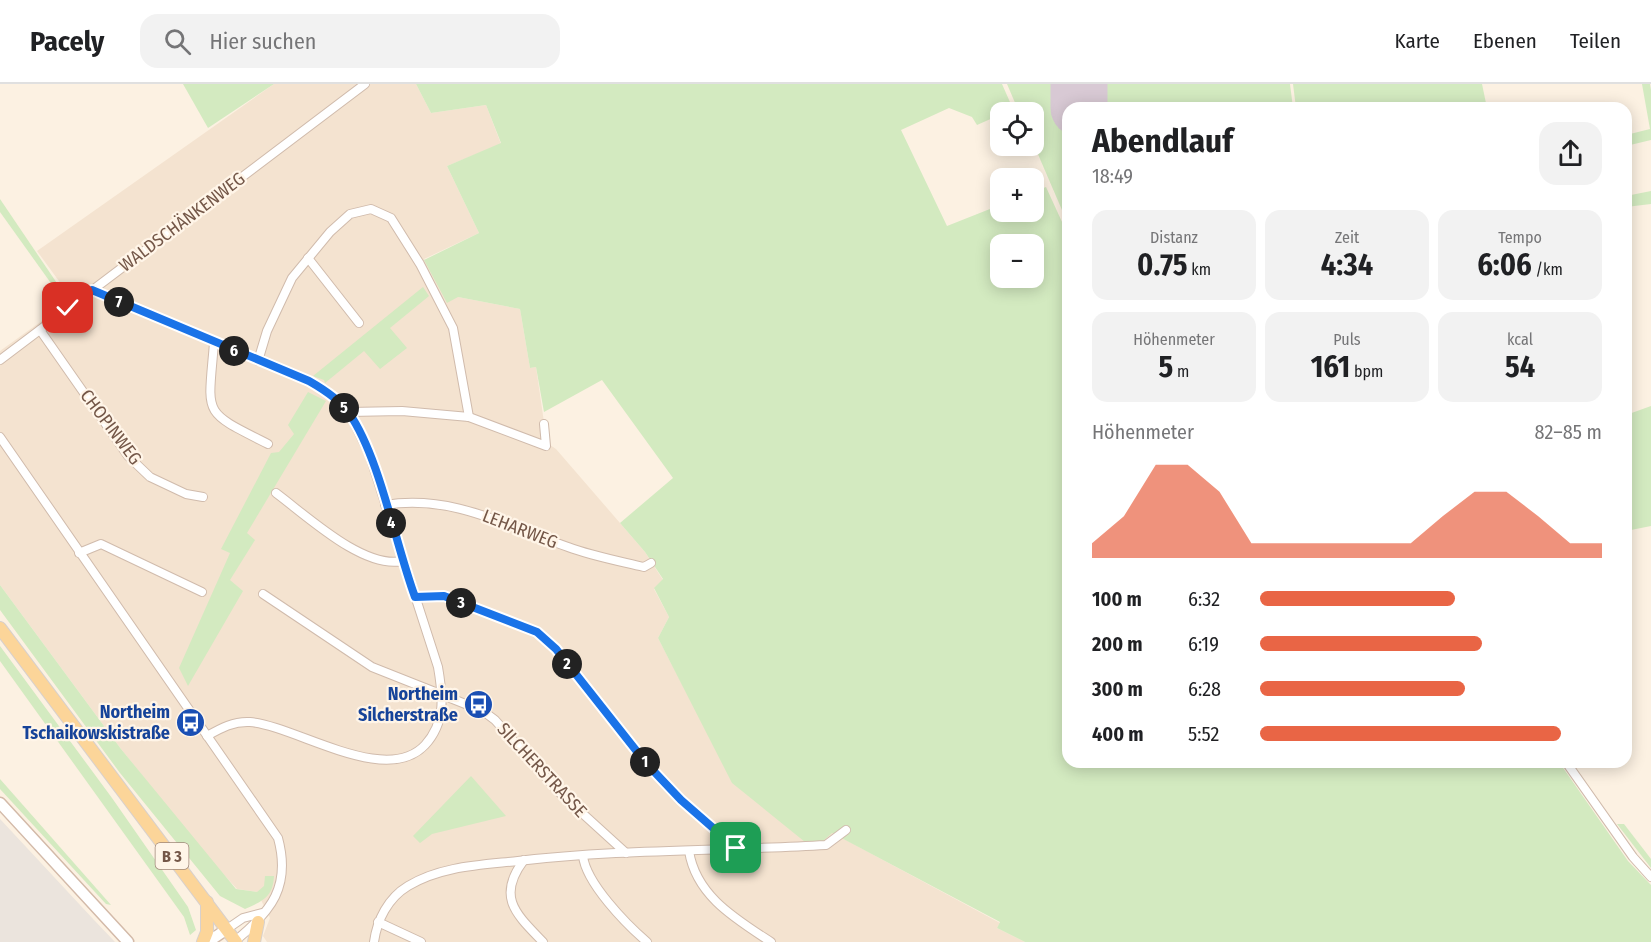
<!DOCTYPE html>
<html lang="de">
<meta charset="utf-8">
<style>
:root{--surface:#fff;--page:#f2f2f2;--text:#202124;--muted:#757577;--line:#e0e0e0;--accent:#e96545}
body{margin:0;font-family:"Fira Sans Condensed",sans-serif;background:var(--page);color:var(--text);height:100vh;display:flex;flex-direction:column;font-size:22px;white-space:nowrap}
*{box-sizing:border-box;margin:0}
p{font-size:20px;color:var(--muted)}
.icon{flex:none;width:33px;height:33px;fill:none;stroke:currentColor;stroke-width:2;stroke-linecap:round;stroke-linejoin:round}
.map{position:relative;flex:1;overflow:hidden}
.side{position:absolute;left:1062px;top:18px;width:570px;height:666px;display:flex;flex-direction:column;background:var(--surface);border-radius:18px;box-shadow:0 3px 15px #0003}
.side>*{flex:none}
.fabs{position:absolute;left:990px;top:18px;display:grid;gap:12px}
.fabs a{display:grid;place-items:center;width:54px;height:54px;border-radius:12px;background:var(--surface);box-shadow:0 3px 15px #0003;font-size:30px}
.pin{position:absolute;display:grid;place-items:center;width:51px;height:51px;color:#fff;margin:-26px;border-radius:12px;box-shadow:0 3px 9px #0006}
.km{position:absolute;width:30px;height:30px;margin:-15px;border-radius:50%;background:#222;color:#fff;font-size:16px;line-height:30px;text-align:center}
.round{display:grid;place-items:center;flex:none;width:63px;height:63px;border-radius:18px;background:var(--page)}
.overview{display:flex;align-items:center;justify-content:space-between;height:102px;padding:0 30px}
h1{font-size:33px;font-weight:700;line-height:45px}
.figures{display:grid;grid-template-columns:repeat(3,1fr);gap:9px;height:102px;padding:6px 30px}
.figures div{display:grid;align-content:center;border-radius:15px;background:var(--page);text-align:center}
.figures b{font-size:30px;font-weight:700}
.figures small{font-size:16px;font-weight:400}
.figures p{font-size:16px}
.chart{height:168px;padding:12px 30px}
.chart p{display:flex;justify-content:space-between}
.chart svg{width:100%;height:108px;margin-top:6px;fill:var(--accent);opacity:.7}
ul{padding:0 30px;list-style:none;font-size:20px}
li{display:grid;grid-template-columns:96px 72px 1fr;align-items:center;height:45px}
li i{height:15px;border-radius:8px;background:var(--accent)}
header{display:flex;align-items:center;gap:36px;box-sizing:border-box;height:84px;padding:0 30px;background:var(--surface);border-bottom:2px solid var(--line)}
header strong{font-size:28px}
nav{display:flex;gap:33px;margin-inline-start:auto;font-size:21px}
.search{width:420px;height:54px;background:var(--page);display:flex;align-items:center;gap:15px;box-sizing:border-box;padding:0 21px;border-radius:18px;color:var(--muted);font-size:22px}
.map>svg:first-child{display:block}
.residential{fill:#f4e3d0}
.industrial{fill:#ebe4dd}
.green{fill:#d3eac0;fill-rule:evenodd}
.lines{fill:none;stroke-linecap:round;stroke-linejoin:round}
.runway{stroke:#d8c9d4;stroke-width:57}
.minor-casing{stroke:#d0bbac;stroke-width:10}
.secondary-casing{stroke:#d3baa9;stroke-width:13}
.primary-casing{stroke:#d8d0cc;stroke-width:14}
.minor{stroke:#fff;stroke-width:8}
.secondary{stroke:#fff;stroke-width:10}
.primary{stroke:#fcd599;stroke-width:12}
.route-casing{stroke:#fff;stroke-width:12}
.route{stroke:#1a73e8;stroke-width:8}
.labels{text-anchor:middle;stroke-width:4.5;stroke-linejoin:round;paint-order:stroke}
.shield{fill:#fff5e8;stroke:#9e8678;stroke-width:1.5}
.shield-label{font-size:16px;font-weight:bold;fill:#745748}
.street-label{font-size:18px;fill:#745748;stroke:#fff5e8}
.transit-label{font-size:18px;font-weight:bold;fill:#164399;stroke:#fff5e8;text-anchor:end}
</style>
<header>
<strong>Pacely</strong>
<div class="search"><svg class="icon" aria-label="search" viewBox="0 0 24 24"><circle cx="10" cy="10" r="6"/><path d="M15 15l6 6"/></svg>Hier suchen</div>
<nav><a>Karte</a><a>Ebenen</a><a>Teilen</a></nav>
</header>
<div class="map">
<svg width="1651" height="858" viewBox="0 0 1651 858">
<rect width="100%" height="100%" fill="#fcf1e2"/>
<!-- residential -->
<path class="residential" d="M274,0H416L431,29L486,21L501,60L447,82L479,149L424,175L458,213L520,225L530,284L536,283L547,359L556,365L620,439L645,468L663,496L654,505L669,533L658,554L694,623L831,748L1000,839L997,844L1025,858H267L263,852L270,834L257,808L237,805L205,770L121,665L0,501V267L72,215L37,167Z"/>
<!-- industrial -->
<path class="industrial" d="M0,735L94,836L115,858H0Z"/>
<!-- green -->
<g class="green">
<path d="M183,0H274L208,44Z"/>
<path d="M416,0H1002L1013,25L977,41L972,33L949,24L901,46L947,142L1000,121V128H1034V108L1046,103L1068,151V678H1559L1628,777L1651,801V858H1025L997,844L1000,838L832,749L822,758H805L732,699L658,554L669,533L654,504L663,495L645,468L620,439L673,394L602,296L544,328L536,283L530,284L520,225L458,213L447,219L424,176L479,149L447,82L501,59L486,21L431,29ZM1000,160H1034V194H1000Z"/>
<path d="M1007,0H1290L1293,24H1068V140L1034,61V28H1019Z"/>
<path d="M1293,0H1482L1487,24H1296Z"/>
<path d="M1642,0H1650L1651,6V56L1626,62V51L1650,45Z"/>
<path d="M1651,107V120L1626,123V112Z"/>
<path d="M0,115L67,214L63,216L0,128Z"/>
<path d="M423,203L429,212L390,244L407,264L380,285L364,267L325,299L324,296L313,292Z"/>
<path d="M308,308L326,317L247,449L255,456L230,496L243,507L188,602L179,584L230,469L221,465L271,369L279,368L294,350L288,341Z"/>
<path d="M1651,322V442L1626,447V331Z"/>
<path d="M0,501L121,665L236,805L257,808L264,802L265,792H274C273,813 263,817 245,825L220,812L120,689L0,526Z"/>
<path d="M0,562L112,714L188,823L196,846L190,851L184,833L0,577Z"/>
<path d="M471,692L506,732L432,750L420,759L413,752Z"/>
<path d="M0,695L111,821L106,820L0,705Z"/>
<path d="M1617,740H1624L1651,775V784Z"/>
</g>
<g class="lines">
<!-- runway -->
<path class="runway" d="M1079,24V0"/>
<defs>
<g id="minor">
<path d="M308,174L359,239"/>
<path d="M92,206L309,297L325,306L349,328L369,369L438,583C443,612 446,638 425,661C386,703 296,642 250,638C234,637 221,644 207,652"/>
<path d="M40,246L128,372L150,393L186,410L203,413"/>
<path d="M214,259C208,333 201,326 268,360"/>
<path d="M0,276L365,0"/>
<path d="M258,277L267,247L292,194L330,148L350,130L371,125L391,134L420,180L453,244L469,333"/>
<path d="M349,328L402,327L469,333L546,362L544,340"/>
<path d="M0,353L278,754C291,802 272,827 235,857"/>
<path d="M276,409C307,432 363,485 402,477"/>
<path d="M385,421C452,410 507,442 568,463C592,472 619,477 644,483L651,479"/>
<path d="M79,469L101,460L202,508"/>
<path d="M263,510L372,583L483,627L495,636L560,709L626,769"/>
<path d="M415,513L444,512L537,548L556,565L646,679L681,716L736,764"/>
<path d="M1566,678L1633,773L1651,793"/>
<path d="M689,767C696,812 736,835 771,858"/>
<path d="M583,772C586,799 626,840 647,858"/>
<path d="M524,776C496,813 516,830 543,858"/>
<path d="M378,838L421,858"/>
<path d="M227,845L243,834L262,829"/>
<path d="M374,858C377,836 388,814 408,802C441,782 481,781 518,777C620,765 724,767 826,761L846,746"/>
</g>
<g id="secondary">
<path d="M0,719L128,858"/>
<path d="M208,858L227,845"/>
</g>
<g id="primary">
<path d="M0,544L236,858"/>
<path d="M203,858L207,848V818"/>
<path d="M254,858L258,838"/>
</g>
</defs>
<!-- minor casing -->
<use href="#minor" class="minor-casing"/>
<!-- secondary casing -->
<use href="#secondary" class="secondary-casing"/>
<!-- primary casing -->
<use href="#primary" class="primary-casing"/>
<!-- minor -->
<use href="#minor" class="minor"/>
<!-- secondary -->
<use href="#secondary" class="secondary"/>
<!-- primary -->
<use href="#primary" class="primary"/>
</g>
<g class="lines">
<defs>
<path id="route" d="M68,224L92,206L309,297C323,305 340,316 349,329C380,374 395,459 415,513L444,512L537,548L556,565L646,679L681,716L736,764"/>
</defs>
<!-- route casing -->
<use href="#route" class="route-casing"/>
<!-- route -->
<use href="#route" class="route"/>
</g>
<!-- icons -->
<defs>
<symbol id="bus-disc" viewBox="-11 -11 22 22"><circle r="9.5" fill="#1a4fb4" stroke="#fff5e8"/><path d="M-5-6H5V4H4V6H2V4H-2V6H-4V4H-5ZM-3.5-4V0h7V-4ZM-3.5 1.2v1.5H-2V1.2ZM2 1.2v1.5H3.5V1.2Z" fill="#fff"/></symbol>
</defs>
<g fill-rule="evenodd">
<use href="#bus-disc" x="462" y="604" width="33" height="33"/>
<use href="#bus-disc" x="174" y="622" width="33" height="33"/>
</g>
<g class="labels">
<!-- shield labels -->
<rect class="shield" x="155.5" y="759" width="33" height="26" rx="4.5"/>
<g class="shield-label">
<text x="172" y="778">B 3</text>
</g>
<!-- street labels -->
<g class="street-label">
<text transform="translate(182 138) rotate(-37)" y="6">WALDSCHÄNKENWEG</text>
<text transform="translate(111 343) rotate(53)" y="6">CHOPINWEG</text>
<text transform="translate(520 445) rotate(21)" y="6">LEHARWEG</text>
<text transform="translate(542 686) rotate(47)" y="6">SILCHERSTRASSE</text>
</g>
<!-- transit labels -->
<g class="transit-label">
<text x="458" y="616">Northeim<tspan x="458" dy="21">Silcherstraße</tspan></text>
<text x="170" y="634">Northeim<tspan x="170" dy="21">Tschaikowskistraße</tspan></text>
</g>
</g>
</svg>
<div class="fabs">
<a><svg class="icon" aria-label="locate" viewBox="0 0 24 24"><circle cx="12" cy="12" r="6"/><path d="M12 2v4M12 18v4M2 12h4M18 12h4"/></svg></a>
<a>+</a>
<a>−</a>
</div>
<div class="pin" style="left:736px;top:764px;background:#1e9e55"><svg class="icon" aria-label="arrive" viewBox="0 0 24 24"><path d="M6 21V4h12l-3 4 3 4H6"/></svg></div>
<div class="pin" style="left:68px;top:224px;background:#d93025"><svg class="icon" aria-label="check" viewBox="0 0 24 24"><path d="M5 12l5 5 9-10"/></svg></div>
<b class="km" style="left:645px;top:678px">1</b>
<b class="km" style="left:567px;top:580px">2</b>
<b class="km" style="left:461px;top:519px">3</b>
<b class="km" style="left:391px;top:439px">4</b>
<b class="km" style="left:344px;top:324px">5</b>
<b class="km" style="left:234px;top:267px">6</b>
<b class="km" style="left:119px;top:218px">7</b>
<section class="side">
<div class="overview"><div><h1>Abendlauf</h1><p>18:49</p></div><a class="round"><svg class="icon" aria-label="share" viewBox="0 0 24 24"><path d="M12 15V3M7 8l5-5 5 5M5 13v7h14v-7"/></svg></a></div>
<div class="figures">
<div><p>Distanz</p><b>0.75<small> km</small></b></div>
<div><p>Zeit</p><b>4:34</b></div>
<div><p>Tempo</p><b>6:06<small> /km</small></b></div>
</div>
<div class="figures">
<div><p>Höhenmeter</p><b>5<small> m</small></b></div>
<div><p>Puls</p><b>161<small> bpm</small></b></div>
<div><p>kcal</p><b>54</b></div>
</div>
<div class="chart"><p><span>Höhenmeter</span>82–85 m</p>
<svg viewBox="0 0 160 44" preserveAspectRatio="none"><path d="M0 44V38L10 27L20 6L30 6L40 17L50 38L60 38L70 38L80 38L90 38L100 38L110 27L120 17L130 17L140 27L150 38L160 38V44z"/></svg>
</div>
<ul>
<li><b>100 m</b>6:32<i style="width:57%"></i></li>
<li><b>200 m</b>6:19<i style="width:65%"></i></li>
<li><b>300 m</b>6:28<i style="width:60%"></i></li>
<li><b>400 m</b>5:52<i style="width:88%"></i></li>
</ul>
</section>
</div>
